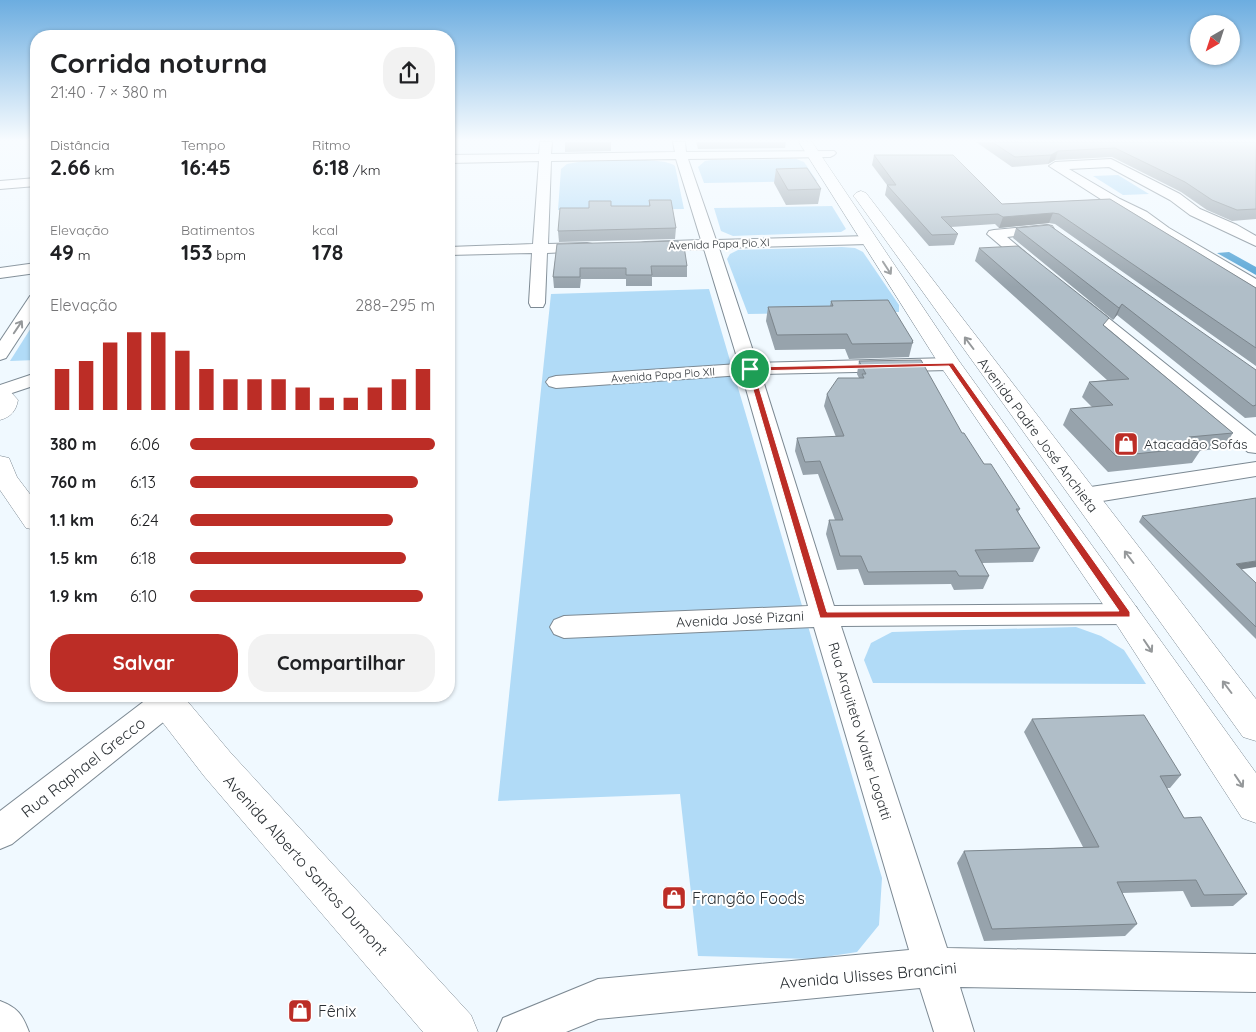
<!DOCTYPE html>
<html lang="pt">
<meta charset="utf-8">
<style>
:root{--surface:#fff;--page:#f2f2f2;--text:#202124;--muted:#757577;--accent:#bc2d26}
body{margin:0;font-family:Quicksand,sans-serif;background:var(--page);color:var(--text);height:100vh;display:flex;flex-direction:column;font-size:19px;white-space:nowrap}
*{box-sizing:border-box;margin:0}
p{font-size:16px;color:var(--muted)}
.icon{flex:none;width:28px;height:28px;fill:none;stroke:currentColor;stroke-width:2;stroke-linecap:round;stroke-linejoin:round}
.map{position:relative;flex:1;overflow:hidden}
.drawer{position:absolute;left:30px;top:30px;width:425px;height:672px;display:flex;flex-direction:column;background:var(--surface);border-radius:20px;box-shadow:0 1px 4px #0004}
.drawer>*{flex:none}
.needle{width:32px;rotate:219deg}
.controls{position:absolute;left:1190px;top:15px;display:grid;gap:10px}
.controls a{display:grid;place-items:center;width:50px;height:50px;border-radius:50%;background:var(--surface);box-shadow:0 1px 4px #0004;font-size:25px}
.pin{position:absolute;display:grid;place-items:center;width:42px;height:42px;color:#fff;margin:-21px;border:2px solid #fff;border-radius:50%;box-shadow:0 1px 5px #0007}
.round{display:grid;place-items:center;flex:none;width:52px;height:52px;border-radius:20px;background:var(--page)}
.head{display:flex;align-items:center;justify-content:space-between;height:85px;padding:0 20px}
h1{font-size:28px;font-weight:700;line-height:38px}
.stats{display:grid;grid-template-columns:repeat(3,1fr);gap:8px;height:85px;padding:5px 20px}
.stats div{display:grid;align-content:center}
.stats b{font-size:21px;font-weight:700}
.stats small{font-size:14px;font-weight:400}
.stats p{font-size:14px}
.chart{height:140px;padding:10px 20px}
.chart p{display:flex;justify-content:space-between}
.chart svg{width:100%;height:90px;margin-top:5px;stroke:var(--accent);stroke-width:6}
.button{display:flex;gap:10px;margin-top:auto;padding:10px 20px}
.button a{flex:1;height:58px;border-radius:20px;background:var(--accent);color:#fff;font-size:20px;font-weight:700;line-height:58px;text-align:center}
.button a+a{background:var(--page);color:var(--text)}
ul{padding:0 20px;list-style:none;font-size:16px}
li{display:grid;grid-template-columns:80px 60px 1fr;align-items:center;height:38px}
li i{height:12px;border-radius:6px;background:var(--accent)}
.map>svg:first-child{display:block}
.green{fill:#b1dbf7}
.water{fill:#53a3d5}
.lines{fill:none;stroke-linecap:round;stroke-linejoin:round}
.minor-casing{stroke:#7c8993;stroke-width:2}
.tertiary-casing{stroke:#7c8993;stroke-width:1}
.secondary-casing{stroke:#7c8993;stroke-width:1}
.minor{fill:#fff;fill-rule:evenodd}
.tertiary{fill:#fff;fill-rule:evenodd}
.secondary{fill:#fff;fill-rule:evenodd}
.wall{fill:#97a3ac}
.shaded-wall{fill:#7b858c}
.building{fill:#b0bec8;stroke:#7b858c}
.oneway{stroke:#95989a}
.route{fill:#bc2d26;stroke:#fff;fill-rule:evenodd}
.labels{text-anchor:middle;stroke-width:4;stroke-linejoin:round;paint-order:stroke}
.far-street-label{font-size:11px;fill:#2b3034;stroke:#fff}
.street-label{font-size:14px;fill:#2b3034;stroke:#fff}
.poi-label{font-size:14px;fill:#2b3034;stroke:#fff;text-anchor:start}
.near-street-label{font-size:16px;fill:#2b3034;stroke:#fff}
.near-poi-label{font-size:16px;fill:#2b3034;stroke:#fff;text-anchor:start}
</style>
<div class="map">
<svg width="1256" height="1032" viewBox="0 0 1256 1032">
<rect width="100%" height="100%" fill="#f0f9ff"/>
<!-- green -->
<g class="green">
<path d="M796,159L804,162L817,181L704,183L698,167L705,161L711,160Z"/>
<path d="M584,161C602,161 663,156 675,166L684,209L558,210L561,169L567,164Z"/>
<path d="M1118,175L1149,194L1123,195L1093,176Z"/>
<path d="M832,206L846,229L841,232L733,236L721,231L714,208Z"/>
<path d="M842,247L855,248L863,252L899,305V312L748,314L727,259L730,254L738,250Z"/>
<path d="M709,289L882,878L879,925L857,952L812,959L698,956L680,794L498,801L551,294Z"/>
<path d="M36,320V360L10,361Z"/>
<path d="M1076,627L1101,636L1124,650L1146,684L873,683L864,660L871,643L892,632Z"/>
</g>
<!-- water -->
<path class="water" d="M1229,252L1256,267V275L1217,253Z"/>
<g class="lines">
<defs>
<g id="minor">
<path d="M540,142H552L551,154L675,152L673,142H685L686,152L834,151L836,153L834,155L830,157L688,159L716,240L869,236L874,237L876,240L874,243L869,244L719,248L757,363L950,358L957,360L959,364L957,368L950,370L761,374L834,606L1126,604L1136,607L1140,614L1136,621L1126,624L841,626L947,948L1256,954V992L960,987L974,1032H934L920,988L598,1019L566,1032H497L503,1018L598,979L909,950L814,627L564,638L554,634L550,627L554,620L564,616L808,606L742,375L556,388L549,386L546,382L549,378L556,376L739,364L704,249L646,250L641,249L639,246L641,243L646,242L701,240L676,159L551,161L548,244L587,243L592,244L594,247L592,250L587,251L547,253L545,303L543,307H531L529,303L532,253L449,255V247L533,244L539,161L449,163V155L539,154Z"/>
<path d="M1111,159L1180,194L1200,209L1237,225L1256,236V246L1190,215L1170,200L1109,167L1069,169L1120,199L1147,212L1169,228L1256,279V291L1250,289L1159,234L1137,218L1110,205L1049,166L1055,162Z"/>
<path d="M36,178V186L0,189V181Z"/>
<path d="M1047,225L1052,226L1054,229L1052,232L1007,237L1038,263L1041,266L1038,269H1028L987,234L989,231L994,230Z"/>
<path d="M36,263V273L0,278V268Z"/>
<path d="M36,295V312L6,358L0,360V341L30,296Z"/>
<path d="M1081,300L1087,301L1256,436V453L1248,452L1075,309L1073,305L1075,301Z"/>
<path d="M36,373V385L0,397V385Z"/>
<path d="M1256,462V476L1084,504L1076,501L1072,496L1076,491L1084,488Z"/>
<path d="M151,696H184L177,711L12,844L0,849V811Z"/>
<path d="M0,1001C18,1008 22,1014 29,1032H0Z"/>
</g>
<g id="tertiary">
<path d="M0,387L8,389L18,400C16,411 11,417 0,420Z"/>
<path d="M0,456L9,458L17,477L36,502V530L26,528L0,490Z"/>
<path d="M145,696H183L230,752L471,1015L478,1032H423L204,776L150,706Z"/>
</g>
<g id="secondary">
<path d="M799,142H812L959,361L1256,773V823L1242,818L1115,622L939,364Z"/>
<path d="M861,191L866,193L1256,699V741L1243,737L856,199L853,196L856,193Z"/>
</g>
</defs>
<!-- minor casing -->
<use href="#minor" class="minor-casing"/>
<!-- tertiary casing -->
<use href="#tertiary" class="tertiary-casing"/>
<!-- secondary casing -->
<use href="#secondary" class="secondary-casing"/>
<!-- minor -->
<use href="#minor" class="minor"/>
<!-- tertiary -->
<use href="#tertiary" class="tertiary"/>
<!-- secondary -->
<use href="#secondary" class="secondary"/>
</g>
<!-- wall -->
<g class="wall">
<path d="M565,142H611V151L565,152Z"/>
<path d="M696,142H786L785,148L698,149Z"/>
<path d="M976,142H1256V219L1232,221L1207,210L1181,192L1112,157L1055,160L1048,164L1012,167Z"/>
<path d="M874,155L1002,204L1110,199L1256,288V366L1055,224L1049,223L999,228L995,224L951,227L958,234L954,245L929,246L885,195L887,185L872,165Z"/>
<path d="M776,169L821,189L818,204L786,205L774,183Z"/>
<path d="M649,200L676,228L675,239L559,242L558,231L589,208L611,206H649Z"/>
<path d="M1016,228L1256,370V417L1245,418L1117,315L1113,320L1013,238Z"/>
<path d="M557,244L679,246L687,266V277H652V286H626V279H581L580,288H554L553,277Z"/>
<path d="M979,248L1105,326L1233,433L1223,448L1200,451L1192,463L1108,472L1063,425L1070,409L1092,407L1082,397L1089,382L1107,380L975,261Z"/>
<path d="M831,301L913,341L909,357L849,359L845,349L775,350L766,321L768,307L830,306Z"/>
<path d="M859,361L962,433L984,464L1020,509L1018,512L1040,548L1033,562L982,563L989,576L983,589L954,590L951,584L864,585L858,569L837,570L826,534L829,520H835L818,474L803,475L795,451L797,438L836,437L824,406L827,394L859,378L857,374Z"/>
<path d="M1142,516L1241,569L1256,583V639L1139,522Z"/>
<path d="M1032,719L1181,775L1170,788H1167L1184,818L1247,894L1233,906L1191,907L1183,891L1122,893L1137,924L1125,936L984,941L957,863L964,851L1083,847L1024,732Z"/>
</g>
<!-- shaded-wall -->
<g class="shaded-wall">
<path d="M1058,151L1055,160L1048,164L1051,155Z"/>
<path d="M1053,213L1049,223L999,228L1003,217Z"/>
<path d="M1122,304L1117,315L1113,320L1119,308Z"/>
<path d="M1256,561V567L1231,571L1236,564Z"/>
</g>
<!-- building -->
<g class="building">
<path d="M992,142H1256V209L1237,210L1212,200L1185,182L1115,148L1058,151L1051,155L1015,157Z"/>
<path d="M874,155H953L1002,204L1110,199L1256,288V348L1059,214L1053,213L1003,217L998,214L941,217L958,234L932,235L887,185H896Z"/>
<path d="M807,168L821,189L788,190L776,169Z"/>
<path d="M649,200H671L676,228L558,231L560,208H589V201H611V206H650Z"/>
<path d="M1049,225L1256,370V405L1253,406L1122,304L1119,308L1016,228Z"/>
<path d="M678,241L679,246H684L687,266H651L652,275H626V268H580V277H553L557,244Z"/>
<path d="M1018,246L1109,318L1103,325L1233,433L1189,437L1201,447L1116,456L1070,409L1113,405L1089,382L1129,379L979,248Z"/>
<path d="M888,300L913,341H912L913,343L852,344L847,334L777,335L768,307L833,306L831,301Z"/>
<path d="M921,360L962,433H964L984,464H991L1020,509H1016L1040,548L975,550L989,576H959L956,571L868,572L861,556H840L829,520H843L820,461L805,462L797,438L844,436L827,394L838,378H864L862,374H866L859,361Z"/>
<path d="M1256,498V561L1236,564L1256,583V627L1142,516Z"/>
<path d="M1144,715L1181,775L1160,776L1184,818L1201,817L1247,894L1204,895L1196,880L1117,882L1137,924L992,929L964,851L1099,847L1032,719Z"/>
</g>
<!-- one-way arrows -->
<defs><path id="oneway-shaft" d="M-6 0H5M1.5-3L5.5 0L1.5 3" fill="none" stroke-width="1.6" stroke-linecap="round" stroke-linejoin="round" transform="scale(1.25)"/></defs>
<g class="oneway">
<use href="#oneway-shaft" transform="translate(887 268) rotate(57)"/>
<use href="#oneway-shaft" transform="translate(18 327) rotate(-56)"/>
<use href="#oneway-shaft" transform="translate(969 343) rotate(-127)"/>
<use href="#oneway-shaft" transform="translate(1129 557) rotate(-127)"/>
<use href="#oneway-shaft" transform="translate(1148 646) rotate(56)"/>
<use href="#oneway-shaft" transform="translate(1227 687) rotate(-127)"/>
<use href="#oneway-shaft" transform="translate(1239 781) rotate(56)"/>
</g>
<!-- sky -->
<linearGradient id="sky" x2="0" y2="1"><stop stop-color="#6cade0"/><stop offset="0.49" stop-color="#f8fcff"/><stop offset="1" stop-color="#f8fcff" stop-opacity="0"/></linearGradient>
<rect width="1256" height="287" fill="url(#sky)"/>
<!-- route -->
<path class="route" d="M953,363L1130,612V617L820,618L747,369L750,367ZM949,366L1119,611L827,612L754,371Z"/>
<!-- icons -->
<defs>
<symbol id="shop-square" viewBox="-11 -11 22 22"><rect x="-9" y="-9" width="18" height="18" rx="4" fill="#bc2d26" stroke="#fff"/><path d="M-5-2.5h2.3a2.7 3.5 0 0 1 5.4 0H5L5.5 6h-11ZM-1.5-2.5h3a1.5 2.3 0 0 0-3 0Z" fill="#fff"/></symbol>
</defs>
<g fill-rule="evenodd">
<use href="#shop-square" x="1112" y="430" width="28" height="28"/>
<use href="#shop-square" x="660" y="884" width="28" height="28"/>
<use href="#shop-square" x="286" y="997" width="28" height="28"/>
</g>
<g class="labels">
<!-- far-street labels -->
<g class="far-street-label">
<text transform="translate(719 244) rotate(-2)" y="4">Avenida Papa Pio XI</text>
<text transform="translate(663 375) rotate(-4)" y="4">Avenida Papa Pio XII</text>
</g>
<!-- street labels -->
<g class="street-label">
<text transform="translate(1038 435) rotate(53)" y="5">Avenida Padre José Anchieta</text>
<text transform="translate(740 619) rotate(-3)" y="5">Avenida José Pizani</text>
<text transform="translate(860 731) rotate(73)" y="5">Rua Arquiteto Walter Logatti</text>
</g>
<!-- poi labels -->
<g class="poi-label">
<text x="1144" y="449">Atacadão Sofás</text>
</g>
<!-- near-street labels -->
<g class="near-street-label">
<text transform="translate(83 767) rotate(-38)" y="6">Rua Raphael Grecco</text>
<text transform="translate(306 865) rotate(48)" y="6">Avenida Alberto Santos Dumont</text>
<text transform="translate(868 975) rotate(-5)" y="6">Avenida Ulisses Brancini</text>
</g>
<!-- near-poi labels -->
<g class="near-poi-label">
<text x="692" y="904">Frangão Foods</text>
<text x="318" y="1017">Fênix</text>
</g>
</g>
</svg>
<div class="controls">
<a><svg class="needle" viewBox="-14 -14 28 28"><path d="M0-13l5 13h-10z" fill="#e53935"/><path d="M0 13l5-13h-10z" fill="#757577"/></svg></a>
</div>
<div class="pin" style="left:750px;top:369px;background:#1e9e55"><svg class="icon" aria-label="arrive" viewBox="0 0 24 24"><path d="M6 21V4h12l-3 4 3 4H6"/></svg></div>
<section class="drawer">
<div class="head"><div><h1>Corrida noturna</h1><p>21:40 · 7 × 380 m</p></div><a class="round"><svg class="icon" aria-label="share" viewBox="0 0 24 24"><path d="M12 15V3M7 8l5-5 5 5M5 13v7h14v-7"/></svg></a></div>
<div class="stats">
<div><p>Distância</p><b>2.66<small> km</small></b></div>
<div><p>Tempo</p><b>16:45</b></div>
<div><p>Ritmo</p><b>6:18<small> /km</small></b></div>
</div>
<div class="stats">
<div><p>Elevação</p><b>49<small> m</small></b></div>
<div><p>Batimentos</p><b>153<small> bpm</small></b></div>
<div><p>kcal</p><b>178</b></div>
</div>
<div class="chart"><p><span>Elevação</span>288–295 m</p>
<svg viewBox="0 0 160 44" preserveAspectRatio="none"><path d="M5 44V24M15 44V20M25 44V11M35 44V6M45 44V6M55 44V15M65 44V24M75 44V29M85 44V29M95 44V29M105 44V33M115 44V38M125 44V38M135 44V33M145 44V29M155 44V24"/></svg>
</div>
<ul>
<li><b>380 m</b>6:06<i style="width:100%"></i></li>
<li><b>760 m</b>6:13<i style="width:93%"></i></li>
<li><b>1.1 km</b>6:24<i style="width:83%"></i></li>
<li><b>1.5 km</b>6:18<i style="width:88%"></i></li>
<li><b>1.9 km</b>6:10<i style="width:95%"></i></li>
</ul>
<div class="button"><a>Salvar</a><a>Compartilhar</a></div>
</section>
</div>
